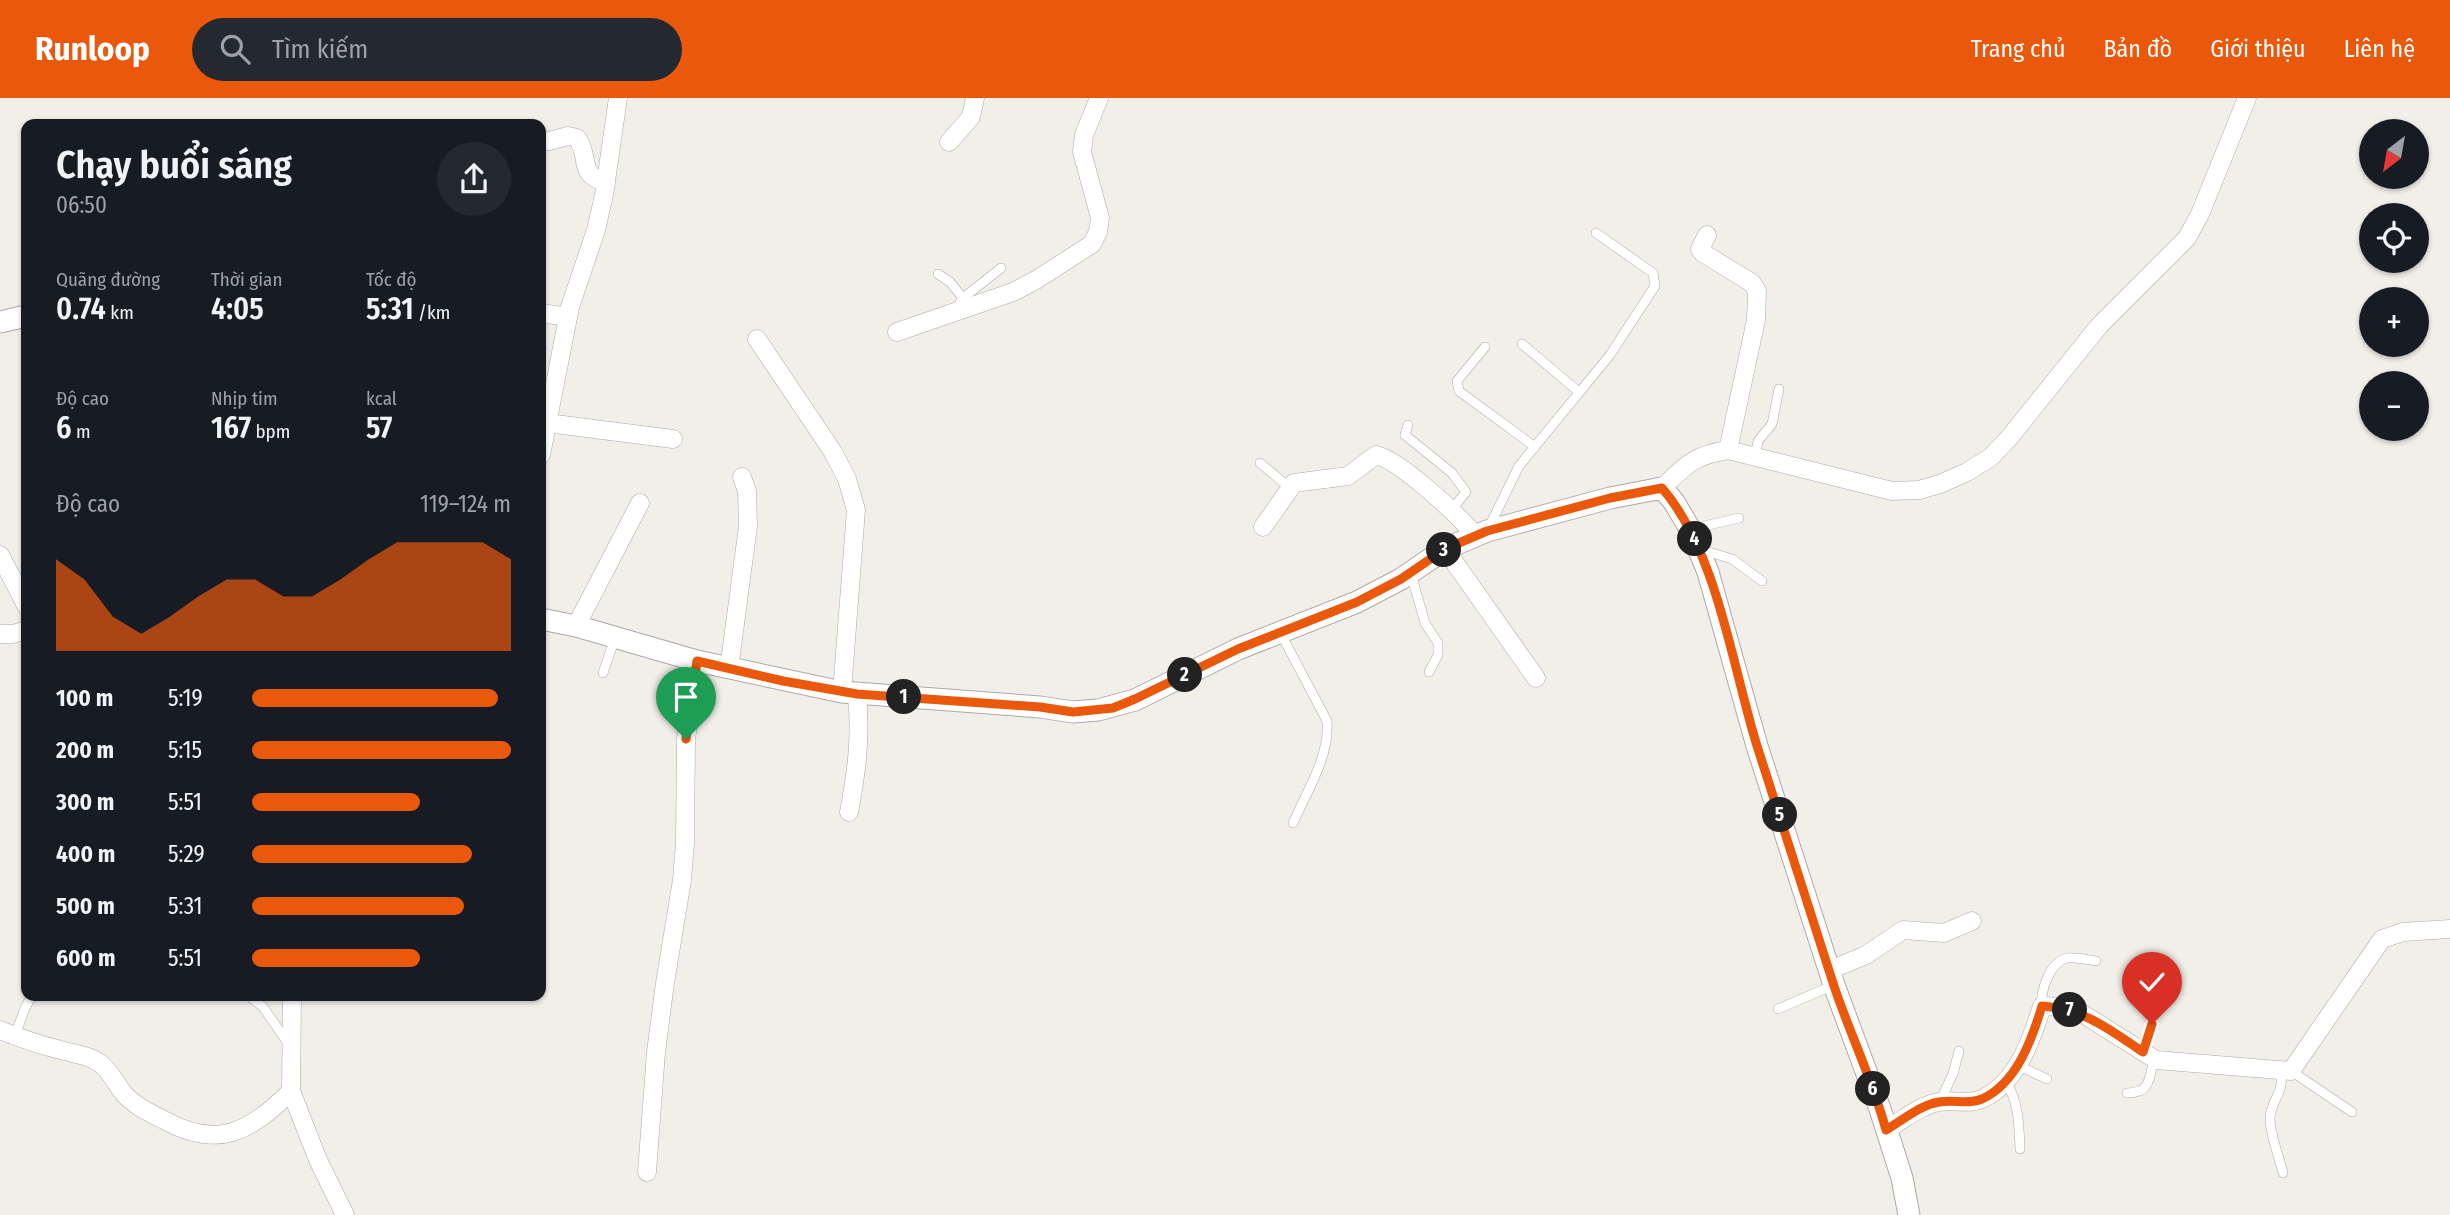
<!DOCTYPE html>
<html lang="vi">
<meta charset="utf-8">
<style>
:root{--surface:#171b24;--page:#242831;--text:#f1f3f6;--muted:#9ea1a6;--accent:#ea580c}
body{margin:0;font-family:"Fira Sans Condensed",sans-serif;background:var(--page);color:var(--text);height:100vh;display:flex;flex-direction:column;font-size:26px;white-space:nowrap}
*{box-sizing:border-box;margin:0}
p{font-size:23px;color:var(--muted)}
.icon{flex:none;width:38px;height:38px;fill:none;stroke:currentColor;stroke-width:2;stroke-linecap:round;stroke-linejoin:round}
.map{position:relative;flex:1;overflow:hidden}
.details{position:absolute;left:21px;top:21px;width:525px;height:882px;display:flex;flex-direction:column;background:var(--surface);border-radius:14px;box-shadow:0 2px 5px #0004}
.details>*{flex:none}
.needle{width:46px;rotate:211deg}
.controls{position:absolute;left:2359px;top:21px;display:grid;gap:14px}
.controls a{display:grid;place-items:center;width:70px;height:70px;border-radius:50%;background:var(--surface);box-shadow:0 2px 5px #0004;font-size:35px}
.pin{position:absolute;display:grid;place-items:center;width:60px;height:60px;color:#fff;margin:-72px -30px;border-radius:50% 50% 50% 0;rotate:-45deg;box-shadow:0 0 7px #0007}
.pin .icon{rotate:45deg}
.km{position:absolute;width:35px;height:35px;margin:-18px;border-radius:50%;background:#222;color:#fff;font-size:19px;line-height:35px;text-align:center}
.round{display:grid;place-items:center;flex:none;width:74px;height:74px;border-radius:37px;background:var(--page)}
.head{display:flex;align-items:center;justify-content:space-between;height:119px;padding:0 35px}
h1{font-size:38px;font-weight:600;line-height:52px}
.figures{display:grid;grid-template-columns:repeat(3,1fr);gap:10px;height:119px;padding:7px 35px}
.figures div{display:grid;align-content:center}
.figures b{font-size:30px;font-weight:600}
.figures small{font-size:19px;font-weight:400}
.figures p{font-size:19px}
.chart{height:196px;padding:14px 35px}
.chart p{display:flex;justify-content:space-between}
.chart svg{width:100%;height:126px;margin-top:7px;fill:var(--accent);opacity:.7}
ul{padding:0 35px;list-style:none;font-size:23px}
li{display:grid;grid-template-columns:112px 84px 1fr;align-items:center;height:52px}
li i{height:18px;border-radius:9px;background:var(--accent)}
header{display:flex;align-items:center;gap:42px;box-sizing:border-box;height:98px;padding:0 35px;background:var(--accent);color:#fff}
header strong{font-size:33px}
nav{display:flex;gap:38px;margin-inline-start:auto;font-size:24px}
.search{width:490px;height:63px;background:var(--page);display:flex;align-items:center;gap:18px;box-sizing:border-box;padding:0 24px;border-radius:38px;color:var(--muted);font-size:26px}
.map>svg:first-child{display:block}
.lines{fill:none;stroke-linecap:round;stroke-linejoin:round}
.service-casing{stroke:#a9a9a9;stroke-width:10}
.minor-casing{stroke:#a9a9a9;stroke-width:19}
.tertiary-casing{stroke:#a9a9a9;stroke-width:23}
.service{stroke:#fff;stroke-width:9}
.minor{stroke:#fff;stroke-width:18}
.tertiary{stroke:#fff;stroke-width:21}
.route-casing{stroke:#fff;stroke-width:14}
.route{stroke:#ea580c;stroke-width:9}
</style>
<header>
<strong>Runloop</strong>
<div class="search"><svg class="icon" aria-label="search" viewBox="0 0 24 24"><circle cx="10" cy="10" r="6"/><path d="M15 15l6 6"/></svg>Tìm kiếm</div>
<nav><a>Trang chủ</a><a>Bản đồ</a><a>Giới thiệu</a><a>Liên hệ</a></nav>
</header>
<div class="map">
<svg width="2450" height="1117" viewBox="0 0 2450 1117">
<rect width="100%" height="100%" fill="#f2efe9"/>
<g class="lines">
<defs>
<g id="service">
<path d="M938,176L950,184L963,200"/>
<path d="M956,211L963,200L1001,170"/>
<path d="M1522,246L1579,294"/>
<path d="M1485,249L1457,283L1459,293L1535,349"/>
<path d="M1408,327L1405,337L1452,375L1466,394L1452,411"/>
<path d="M1755,359L1758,343L1772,326L1779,291"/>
<path d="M1260,365L1290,390"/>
<path d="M1489,429L1519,368L1610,257L1655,188L1653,175L1596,135"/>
<path d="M1691,431L1739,420"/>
<path d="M1702,452L1732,461L1762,483"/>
<path d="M1411,476L1425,525L1438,545V557L1429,574"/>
<path d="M1281,536L1327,623C1330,658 1307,693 1293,725"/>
<path d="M603,575L615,540"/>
<path d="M195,898H196"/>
<path d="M249,898L263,909L290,948"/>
<path d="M2042,908C2040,893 2050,864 2067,860C2076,859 2087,862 2096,863"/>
<path d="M1778,911L1834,887"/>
<path d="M15,938L25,910L32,898"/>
<path d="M2142,954L2152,926"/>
<path d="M2017,967L2047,981"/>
<path d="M2280,972C2286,994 2271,1001 2270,1020C2270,1037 2279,1058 2283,1075"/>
<path d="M2291,973L2352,1014"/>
<path d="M2005,982C2019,1004 2019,1026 2020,1051"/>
<path d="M2127,995C2151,995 2149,980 2154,961"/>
<path d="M1940,1003L1953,976L1959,953"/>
</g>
<g id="minor">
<path d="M549,43L568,38L577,40C591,58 576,77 606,84"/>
<path d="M949,44L971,19L975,0"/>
<path d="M1707,137L1700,151L1703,155L1752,185L1757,193L1756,222L1728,352"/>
<path d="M541,215L568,219"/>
<path d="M897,234L1013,194L1036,182L1092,146L1098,134L1100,120L1082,54L1084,37L1099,0"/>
<path d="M757,241L833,354L847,381L856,412L842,594"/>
<path d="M547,325L673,341"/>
<path d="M541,357L570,209L596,132L604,97L618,0"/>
<path d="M1662,390C1686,367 1694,357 1728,352L1892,393L1919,392L1940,386L1967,374L1991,359L2009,340L2099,228L2187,140L2200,116L2247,0"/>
<path d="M1263,429L1294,385L1348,378L1376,357C1401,363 1458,417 1476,438"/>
<path d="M1445,451L1536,580"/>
<path d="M0,457L26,507"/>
<path d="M576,528L640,405"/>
<path d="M0,536H13L26,532"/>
<path d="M729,571L748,428L747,393L742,379"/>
<path d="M849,714C857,672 861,639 857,596"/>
<path d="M1830,872L1866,857L1903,832L1944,835L1972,823"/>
<path d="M0,932C20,940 40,947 61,952C74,956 90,957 101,966C111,974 116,986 124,996C135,1008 150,1015 164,1022C218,1052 250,1034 291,993L292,898"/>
<path d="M291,993L318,1062L345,1117"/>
<path d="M1886,1032C1903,1022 1920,1007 1939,1004C1953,1001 1968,1007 1982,1001C2017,985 2032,941 2042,908L2064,909L2083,916L2156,962L2291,973L2382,841L2403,834L2450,831"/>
<path d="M647,1074L656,954L665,885L682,782L685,745L686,641L697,563"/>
</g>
<g id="tertiary">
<path d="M0,224L26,218"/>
<path d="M541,521L576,528L697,563L842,594L1040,609L1073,614L1098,612L1135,602L1238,551L1357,504L1401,481L1445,451L1487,433L1610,400L1662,390L1674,404L1690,431L1708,474L1757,648L1834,887L1880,1011L1902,1080L1909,1117"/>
</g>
</defs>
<!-- service casing -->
<use href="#service" class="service-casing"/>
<!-- minor casing -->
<use href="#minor" class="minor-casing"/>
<!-- tertiary casing -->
<use href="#tertiary" class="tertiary-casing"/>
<!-- service -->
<use href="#service" class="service"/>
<!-- minor -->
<use href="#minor" class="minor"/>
<!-- tertiary -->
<use href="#tertiary" class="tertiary"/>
</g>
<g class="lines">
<defs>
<path id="route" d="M686,641L697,563L783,583L857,596L1040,609L1073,614L1113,610L1135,601L1238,551L1357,504L1401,481L1445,451L1487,433L1610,400L1662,390C1718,455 1732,569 1758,651C1783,730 1808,809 1834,888C1850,936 1873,983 1886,1032C1903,1022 1920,1007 1939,1004C1953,1001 1968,1007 1982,1001C2017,985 2032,941 2042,908C2084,911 2109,931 2143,954L2152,926"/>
</defs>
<!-- route casing -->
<use href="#route" class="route-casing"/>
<!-- route -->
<use href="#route" class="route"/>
</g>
</svg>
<div class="controls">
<a><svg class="needle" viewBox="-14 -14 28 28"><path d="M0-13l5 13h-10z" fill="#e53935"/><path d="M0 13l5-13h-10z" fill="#9ea1a6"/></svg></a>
<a><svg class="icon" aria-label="locate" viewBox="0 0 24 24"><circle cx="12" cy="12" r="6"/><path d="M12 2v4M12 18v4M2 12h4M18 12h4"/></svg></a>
<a>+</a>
<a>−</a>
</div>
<div class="pin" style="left:686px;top:641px;background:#1e9e55"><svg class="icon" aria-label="arrive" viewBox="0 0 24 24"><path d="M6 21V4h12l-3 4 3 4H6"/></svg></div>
<div class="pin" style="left:2152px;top:926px;background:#d93025"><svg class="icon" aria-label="check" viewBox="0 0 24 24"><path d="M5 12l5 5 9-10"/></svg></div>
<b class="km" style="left:904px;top:599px">1</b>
<b class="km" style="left:1185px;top:577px">2</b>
<b class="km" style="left:1444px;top:452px">3</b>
<b class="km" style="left:1695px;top:441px">4</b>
<b class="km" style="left:1780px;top:717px">5</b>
<b class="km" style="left:1873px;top:991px">6</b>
<b class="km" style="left:2070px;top:912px">7</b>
<section class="details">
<div class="head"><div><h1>Chạy buổi sáng</h1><p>06:50</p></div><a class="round"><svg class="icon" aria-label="share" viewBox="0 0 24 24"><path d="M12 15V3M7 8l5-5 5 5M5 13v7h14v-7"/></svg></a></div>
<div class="figures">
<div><p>Quãng đường</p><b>0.74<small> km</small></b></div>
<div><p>Thời gian</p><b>4:05</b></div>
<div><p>Tốc độ</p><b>5:31<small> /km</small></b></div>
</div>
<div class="figures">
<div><p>Độ cao</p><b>6<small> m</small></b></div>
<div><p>Nhịp tim</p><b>167<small> bpm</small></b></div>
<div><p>kcal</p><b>57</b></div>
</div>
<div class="chart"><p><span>Độ cao</span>119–124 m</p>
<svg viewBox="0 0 160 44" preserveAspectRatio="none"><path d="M0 44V12L10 19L20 32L30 38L40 32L50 25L60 19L70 19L80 25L90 25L100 19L110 12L120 6L130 6L140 6L150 6L160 12V44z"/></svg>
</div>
<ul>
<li><b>100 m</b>5:19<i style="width:95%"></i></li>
<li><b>200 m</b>5:15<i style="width:100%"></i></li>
<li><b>300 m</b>5:51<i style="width:65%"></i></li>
<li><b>400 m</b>5:29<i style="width:85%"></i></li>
<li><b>500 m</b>5:31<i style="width:82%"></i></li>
<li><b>600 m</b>5:51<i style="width:65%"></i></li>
</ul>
</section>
</div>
